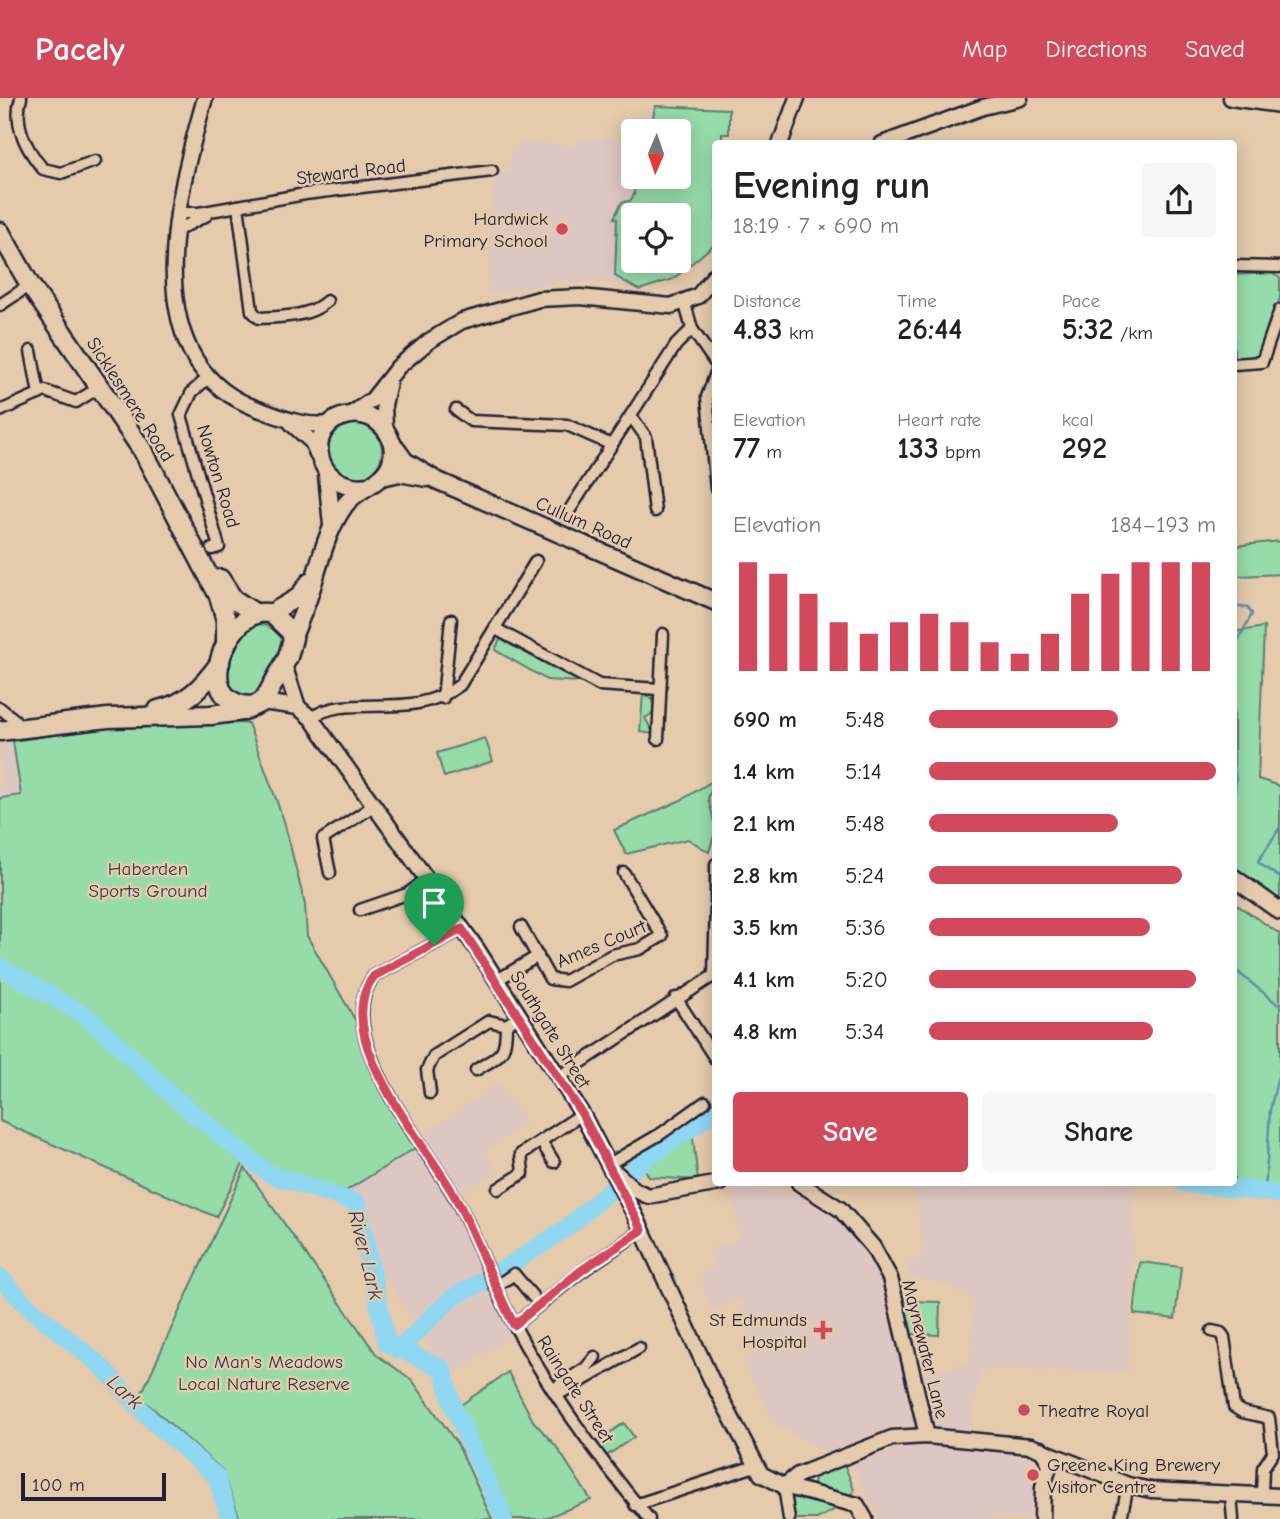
<!DOCTYPE html>
<meta charset="utf-8">
<style>
:root{--surface:#fff;--page:#f6f6f6;--text:#222;--muted:#767676;--accent:#d1495b}
body{margin:0;font-family:"Comic Neue",sans-serif;background:var(--page);color:var(--text);height:100vh;display:flex;flex-direction:column;font-size:26px;white-space:nowrap}
*{box-sizing:border-box;margin:0}
p{font-size:23px;color:var(--muted)}
.icon{flex:none;width:38px;height:38px;fill:none;stroke:currentColor;stroke-width:2;stroke-linecap:round;stroke-linejoin:round}
.map{position:relative;flex:1;overflow:hidden}
.drawer{position:absolute;left:712px;top:42px;width:525px;height:1046px;display:flex;flex-direction:column;background:var(--surface);border-radius:7px;box-shadow:0 4px 18px #0003}
.drawer>*{flex:none}
.needle{width:46px;rotate:182deg}
.tools{position:absolute;left:621px;top:21px;display:grid;gap:14px}
.tools a{display:grid;place-items:center;width:70px;height:70px;border-radius:7px;background:var(--surface);box-shadow:0 4px 18px #0003;font-size:35px}
.scale{position:absolute;left:21px;bottom:18px;width:145px;box-sizing:border-box;padding-left:7px;border:4px solid #22223b;border-top:0;font-size:19px;line-height:24px;white-space:nowrap;color:#22223b;-webkit-text-stroke:5px #e5caac;paint-order:stroke}
.pin{position:absolute;display:grid;place-items:center;width:60px;height:60px;color:#fff;margin:-72px -30px;border-radius:50% 50% 50% 0;rotate:-45deg;box-shadow:0 0 7px #0007}
.pin .icon{rotate:45deg}
.round{display:grid;place-items:center;flex:none;width:74px;height:74px;border-radius:7px;background:var(--page)}
.overview{display:flex;align-items:center;justify-content:space-between;height:119px;padding:0 21px}
h1{font-size:38px;font-weight:800;line-height:52px}
.figures{display:grid;grid-template-columns:repeat(3,1fr);gap:10px;height:119px;padding:7px 21px}
.figures div{display:grid;align-content:center}
.figures b{font-size:30px;font-weight:800}
.figures small{font-size:19px;font-weight:400}
.figures p{font-size:19px}
.chart{height:196px;padding:14px 21px}
.chart p{display:flex;justify-content:space-between}
.chart svg{width:100%;height:126px;margin-top:7px;stroke:var(--accent);stroke-width:6}
.cta{display:flex;gap:14px;margin-top:auto;padding:14px 21px}
.cta a{flex:1;height:80px;border-radius:7px;background:var(--accent);color:#fff;font-size:28px;font-weight:800;line-height:80px;text-align:center}
.cta a+a{background:var(--page);color:var(--text)}
ul{padding:0 21px;list-style:none;font-size:23px}
li{display:grid;grid-template-columns:112px 84px 1fr;align-items:center;height:52px}
li i{height:18px;border-radius:9px;background:var(--accent)}
header{display:flex;align-items:center;gap:42px;box-sizing:border-box;height:98px;padding:0 35px;background:var(--accent);color:#fff}
header strong{font-size:33px}
nav{display:flex;gap:38px;margin-inline-start:auto;font-size:24px}
.map>svg:first-child{display:block}
.built{fill:#dec7c1;fill-rule:evenodd}
.green{fill:#96dca9;stroke:#5c7f72;stroke-width:2;fill-rule:evenodd}
.lines{fill:none;stroke-linecap:round;stroke-linejoin:round}
.stream{stroke:#648fa9;stroke-width:2.5}
.river{stroke:#90d7f2;stroke-width:18}
.street-casing{stroke:#22223b;stroke-width:15}
.secondary-casing{stroke:#22223b;stroke-width:19}
.primary-casing{stroke:#22223b;stroke-width:21}
.highway-casing{stroke:#22223b;stroke-width:23}
.street{stroke:#e5caac;stroke-width:10}
.secondary{stroke:#e5caac;stroke-width:14}
.primary{stroke:#e5caac;stroke-width:16}
.highway{stroke:#e5caac;stroke-width:18}
.route-casing{stroke:#fff;stroke-width:14}
.route{stroke:#d1495b;stroke-width:9}
.poi-dot{fill:#d1495b;stroke:#e5caac;stroke-width:2.5}
.labels{text-anchor:middle;stroke-width:5;stroke-linejoin:round;paint-order:stroke}
.street-label{font-size:19px;fill:#22223b;stroke:#e5caac}
.poi-label{font-size:19px;fill:#22223b;stroke:#e5caac;text-anchor:end}
.park-label{font-size:19px;fill:#333e4c;stroke:#e5caac}
.water-label{font-size:21px;font-style:italic;fill:#323d56;stroke:#e5caac}
</style>
<header>
<strong>Pacely</strong>
<nav><a>Map</a><a>Directions</a><a>Saved</a></nav>
</header>
<div class="map">
<svg width="1280" height="1421" viewBox="0 0 1280 1421">
<rect width="100%" height="100%" fill="#e5caac"/>
<filter id="ink" filterUnits="userSpaceOnUse"><feTurbulence type="fractalNoise" baseFrequency=".0143" numOctaves="2"/><feDisplacementMap in="SourceGraphic" scale="14" xChannelSelector="R" yChannelSelector="G"/><feConvolveMatrix kernelMatrix="1 2 1 2 8 2 1 2 1" color-interpolation-filters="sRGB"/></filter>
<g filter="url(#ink)">
<!-- built -->
<g class="built">
<path d="M579,40L633,42L634,79H679L716,145L673,181L639,192L607,183L559,184L487,197L495,74L510,75L511,52L524,44L578,48ZM634,117H679V163H634Z"/>
<path d="M13,643L21,697L0,700V644Z"/>
<path d="M498,986L526,1024L484,1054L498,1072L459,1096L421,1038Z"/>
<path d="M418,1048L458,1117L484,1183L513,1237L448,1280L369,1152L361,1104L341,1096Z"/>
<path d="M901,1085H1136L1128,1274L980,1271L969,1337L941,1335L927,1311L919,1276L969,1266L974,1203L946,1186L910,1179L908,1165L923,1158L916,1097Z"/>
<path d="M742,1089L805,1096L836,1116L869,1156L884,1184L916,1320L914,1329L894,1328L829,1355L774,1325L743,1264L759,1252L737,1211L745,1207L742,1201L711,1212L700,1176L715,1171L710,1151L738,1142L733,1090Z"/>
<path d="M930,1343L985,1349L1043,1365L1037,1421H879L850,1362Z"/>
</g>
<!-- green -->
<g class="green">
<path d="M655,8L729,11V36H722V45L716,46V145L673,181L639,192L615,178L617,121L614,120L622,104L630,103L634,97L635,79H679V33H651ZM679,117V163H634V117Z"/>
<path d="M1271,175L1280,180V200L1260,257L1237,262L1234,260V177Z"/>
<circle cx="355" cy="353" r="27"/>
<path d="M1280,443V476L1241,478L1234,475V448Z"/>
<path d="M261,526L275,531L283,542C284,558 270,586 258,597C252,603 244,601 236,601L223,575C230,556 240,531 261,526Z"/>
<path d="M1264,529L1258,681L1280,688V808L1234,775V534Z"/>
<path d="M500,541L580,584L547,582L495,552Z"/>
<path d="M643,596L655,603L654,614L645,620L654,636L640,634Z"/>
<path d="M248,625L284,723L305,807L307,838L358,927L375,978L417,1049L341,1096L269,1072L184,1004L180,1008L244,1064L216,1119L0,1023V700L21,697L13,643L119,627Z"/>
<path d="M485,640L493,663L444,679L437,655Z"/>
<path d="M716,681L708,700L716,731L709,754L688,741L626,756L614,732L681,702Z"/>
<path d="M1234,805L1280,836V1090L1225,1085H1234Z"/>
<path d="M692,1032L698,1082L649,1079L642,1066Z"/>
<path d="M245,1070L377,1257L412,1282L458,1347L492,1421H240L222,1372L140,1299Z"/>
<path d="M1140,1164L1181,1169L1175,1221L1134,1216Z"/>
<path d="M904,1203L940,1204L939,1237L910,1236Z"/>
<path d="M508,1274L533,1323L556,1348L591,1402L543,1421H513L455,1311Z"/>
<path d="M624,1325L634,1339L602,1361L592,1347Z"/>
<path d="M843,1363L854,1392L852,1398L813,1388L814,1376Z"/>
<path d="M790,1398L794,1397L843,1407L817,1421H792Z"/>
</g>
<g class="lines">
<!-- stream -->
<g class="stream">
<path d="M1234,509H1247L1252,516L1234,550"/>
<path d="M1234,669L1236,682L1234,702"/>
<path d="M1280,729L1258,764L1280,780"/>
<path d="M1234,871L1280,908"/>
<path d="M1265,1095L1270,1012L1280,970"/>
</g>
<!-- river -->
<g class="river">
<path d="M0,869L88,919L182,1006L269,1076L357,1105L387,1245L443,1271L453,1308L504,1421"/>
<path d="M1183,1085L1280,1096"/>
<path d="M0,1179L25,1206L101,1268L152,1323L216,1378L230,1421"/>
<path d="M398,1252L451,1201L518,1162L568,1129L643,1063L716,1013"/>
</g>
<defs>
<g id="street">
<path d="M21,0C13,26 26,51 43,71L61,75L95,63"/>
<path d="M238,108L252,213L259,220C282,219 310,219 327,203"/>
<path d="M176,115H199L305,96L492,73"/>
<path d="M174,134L207,117"/>
<path d="M1234,168L1280,169"/>
<path d="M685,206L692,231L716,266"/>
<path d="M0,207L30,187"/>
<path d="M31,253L39,296"/>
<path d="M1234,266L1262,264L1280,212"/>
<path d="M716,275L707,299L716,391"/>
<path d="M209,279L192,294L181,317L219,449L212,451"/>
<path d="M456,312L471,323L567,327L612,347"/>
<path d="M0,313L45,293L76,304L98,290"/>
<path d="M631,318L646,339L655,413"/>
<path d="M569,413L676,247L692,231"/>
<path d="M496,531L599,587L658,591"/>
<path d="M443,600L451,522"/>
<path d="M0,610L15,622"/>
<path d="M311,620C349,593 410,625 460,587L536,463"/>
<path d="M658,641L663,536"/>
<path d="M716,766V800"/>
<path d="M330,775L323,741L375,707"/>
<path d="M360,812L407,796L428,781"/>
<path d="M521,829L550,881L565,883L612,857L640,851L662,838L624,775"/>
<path d="M462,831L374,878C327,939 431,1052 458,1105C479,1144 492,1186 513,1225C549,1293 600,1362 649,1421"/>
<path d="M714,876L716,804"/>
<path d="M497,882L538,858"/>
<path d="M676,900L716,962"/>
<path d="M476,972C501,956 506,958 506,927L520,918"/>
<path d="M559,979L716,876"/>
<path d="M430,995L427,972L434,958L489,923L506,927"/>
<path d="M541,1043L554,1064"/>
<path d="M609,1066L662,1035L705,1004"/>
<path d="M498,1091L523,1075L521,1056L582,1016"/>
<path d="M495,1189L514,1176L533,1199"/>
<path d="M514,1227L582,1173L642,1132"/>
<path d="M1212,1233L1221,1235L1224,1239L1234,1309L1242,1314L1269,1320L1273,1355L1263,1370L1262,1397"/>
<path d="M555,1290L586,1270L595,1259"/>
<path d="M559,1296L639,1250"/>
<path d="M784,1388L789,1421"/>
<path d="M1231,1397L1233,1421"/>
<path d="M635,1407L755,1368"/>
<path d="M1121,1421L1128,1387"/>
</g>
<g id="secondary">
<path d="M205,0C178,94 131,265 258,311C282,320 303,329 330,326"/>
<path d="M1231,0L1280,7"/>
<path d="M780,46L797,0"/>
<path d="M882,46L983,9L1020,0"/>
<path d="M351,316L372,302L398,269L429,243L462,223L539,201L580,199L671,208L698,198L716,176"/>
<path d="M292,326L312,344L319,360"/>
<path d="M385,330L384,307L389,285"/>
<path d="M284,567L298,609"/>
<path d="M262,604L298,609L311,620L477,851L582,1016L637,1121L711,1281L761,1376L784,1388L857,1407L865,1421"/>
<path d="M615,1074L635,1092L648,1098L720,1085"/>
<path d="M799,1085L840,1111L873,1149L890,1180L927,1338"/>
<path d="M1041,1351L1050,1365L1043,1389L1042,1421"/>
<path d="M784,1388L798,1377L892,1340L927,1338L1031,1348L1128,1387L1151,1392L1280,1398"/>
</g>
<g id="primary">
<path d="M392,345L405,363L436,382L716,504"/>
<path d="M327,377L332,427"/>
<path d="M382,379L399,375L427,380"/>
<path d="M271,515L298,499L309,484"/>
<path d="M293,540C298,525 305,511 310,495C320,465 326,433 345,407C358,389 384,386 391,364C399,338 376,313 350,317C301,324 313,396 369,388"/>
<path d="M1234,780L1280,813"/>
</g>
<g id="highway">
<path d="M0,134L30,187L143,353L219,498L226,522V548"/>
<path d="M220,481L233,501L256,516"/>
<path d="M158,612C187,606 203,588 220,565"/>
<path d="M0,633L108,620L211,617L242,613L262,604L267,597L288,559L293,540L290,533L271,515C266,515 259,514 255,516C219,531 195,609 254,608"/>
</g>
</defs>
<!-- street casing -->
<use href="#street" class="street-casing"/>
<!-- secondary casing -->
<use href="#secondary" class="secondary-casing"/>
<!-- primary casing -->
<use href="#primary" class="primary-casing"/>
<!-- highway casing -->
<use href="#highway" class="highway-casing"/>
<!-- street -->
<use href="#street" class="street"/>
<!-- secondary -->
<use href="#secondary" class="secondary"/>
<!-- primary -->
<use href="#primary" class="primary"/>
<!-- highway -->
<use href="#highway" class="highway"/>
</g>
</g>
<g class="lines" filter="url(#ink)">
<defs>
<path id="route" d="M462,831L582,1016L642,1132L582,1172L514,1227C494,1188 479,1146 459,1106C432,1052 326,939 374,878Z"/>
</defs>
<!-- route casing -->
<use href="#route" class="route-casing"/>
<!-- route -->
<use href="#route" class="route"/>
</g>
<!-- markers -->
<g class="poi-dot">
<circle cx="562" cy="131" r="7"/>
<path d="M819.5 1221.5h7v7h7v7h-7v7h-7v-7h-7v-7h7z"/>
<circle cx="1024" cy="1312" r="7"/>
<circle cx="1033" cy="1377" r="7"/>
</g>
<g class="labels">
<!-- street labels -->
<g class="street-label">
<text transform="translate(351 73) rotate(-7)" y="7">Steward Road</text>
<text transform="translate(131 301) rotate(57)" y="7">Sicklesmere Road</text>
<text transform="translate(219 378) rotate(73)" y="7">Nowton Road</text>
<text transform="translate(584 424) rotate(24)" y="7">Cullum Road</text>
<text transform="translate(601 845) rotate(-23)" y="7">Ames Court</text>
<text transform="translate(551 931) rotate(58)" y="7">Southgate Street</text>
<text transform="translate(926 1251) rotate(76)" y="7">Maynewater Lane</text>
<text transform="translate(576 1291) rotate(57)" y="7">Raingate Street</text>
</g>
<!-- poi labels -->
<g class="poi-label">
<text x="548" y="127">Hardwick<tspan x="548" dy="22">Primary School</tspan></text>
<text x="807" y="1228">St Edmunds<tspan x="807" dy="22">Hospital</tspan></text>
<text x="1038" y="1319" text-anchor="start">Theatre Royal</text>
<text x="1047" y="1373" text-anchor="start">Greene King Brewery<tspan x="1047" dy="22">Visitor Centre</tspan></text>
</g>
<!-- park labels -->
<g class="park-label">
<text x="148" y="777">Haberden<tspan x="148" dy="22">Sports Ground</tspan></text>
<text x="264" y="1270">No Man's Meadows<tspan x="264" dy="22">Local Nature Reserve</tspan></text>
</g>
<!-- water labels -->
<g class="water-label">
<text transform="translate(366 1157) rotate(76)" y="7">River Lark</text>
<text transform="translate(125 1294) rotate(43)" y="7">Lark</text>
</g>
</g>
</svg>
<div class="tools">
<a><svg class="needle" viewBox="-14 -14 28 28"><path d="M0-13l5 13h-10z" fill="#e53935"/><path d="M0 13l5-13h-10z" fill="#767676"/></svg></a>
<a><svg class="icon" aria-label="locate" viewBox="0 0 24 24"><circle cx="12" cy="12" r="6"/><path d="M12 2v4M12 18v4M2 12h4M18 12h4"/></svg></a>
</div>
<div class="scale">100 m</div>
<div class="pin" style="left:434px;top:847px;background:#1e9e55"><svg class="icon" aria-label="arrive" viewBox="0 0 24 24"><path d="M6 21V4h12l-3 4 3 4H6"/></svg></div>
<section class="drawer">
<div class="overview"><div><h1>Evening run</h1><p>18:19 · 7 × 690 m</p></div><a class="round"><svg class="icon" aria-label="share" viewBox="0 0 24 24"><path d="M12 15V3M7 8l5-5 5 5M5 13v7h14v-7"/></svg></a></div>
<div class="figures">
<div><p>Distance</p><b>4.83<small> km</small></b></div>
<div><p>Time</p><b>26:44</b></div>
<div><p>Pace</p><b>5:32<small> /km</small></b></div>
</div>
<div class="figures">
<div><p>Elevation</p><b>77<small> m</small></b></div>
<div><p>Heart rate</p><b>133<small> bpm</small></b></div>
<div><p>kcal</p><b>292</b></div>
</div>
<div class="chart"><p><span>Elevation</span>184–193 m</p>
<svg viewBox="0 0 160 44" preserveAspectRatio="none"><path d="M5 44V6M15 44V10M25 44V17M35 44V27M45 44V31M55 44V27M65 44V24M75 44V27M85 44V34M95 44V38M105 44V31M115 44V17M125 44V10M135 44V6M145 44V6M155 44V6"/></svg>
</div>
<ul>
<li><b>690 m</b>5:48<i style="width:66%"></i></li>
<li><b>1.4 km</b>5:14<i style="width:100%"></i></li>
<li><b>2.1 km</b>5:48<i style="width:66%"></i></li>
<li><b>2.8 km</b>5:24<i style="width:88%"></i></li>
<li><b>3.5 km</b>5:36<i style="width:77%"></i></li>
<li><b>4.1 km</b>5:20<i style="width:93%"></i></li>
<li><b>4.8 km</b>5:34<i style="width:78%"></i></li>
</ul>
<div class="cta"><a>Save</a><a>Share</a></div>
</section>
</div>
